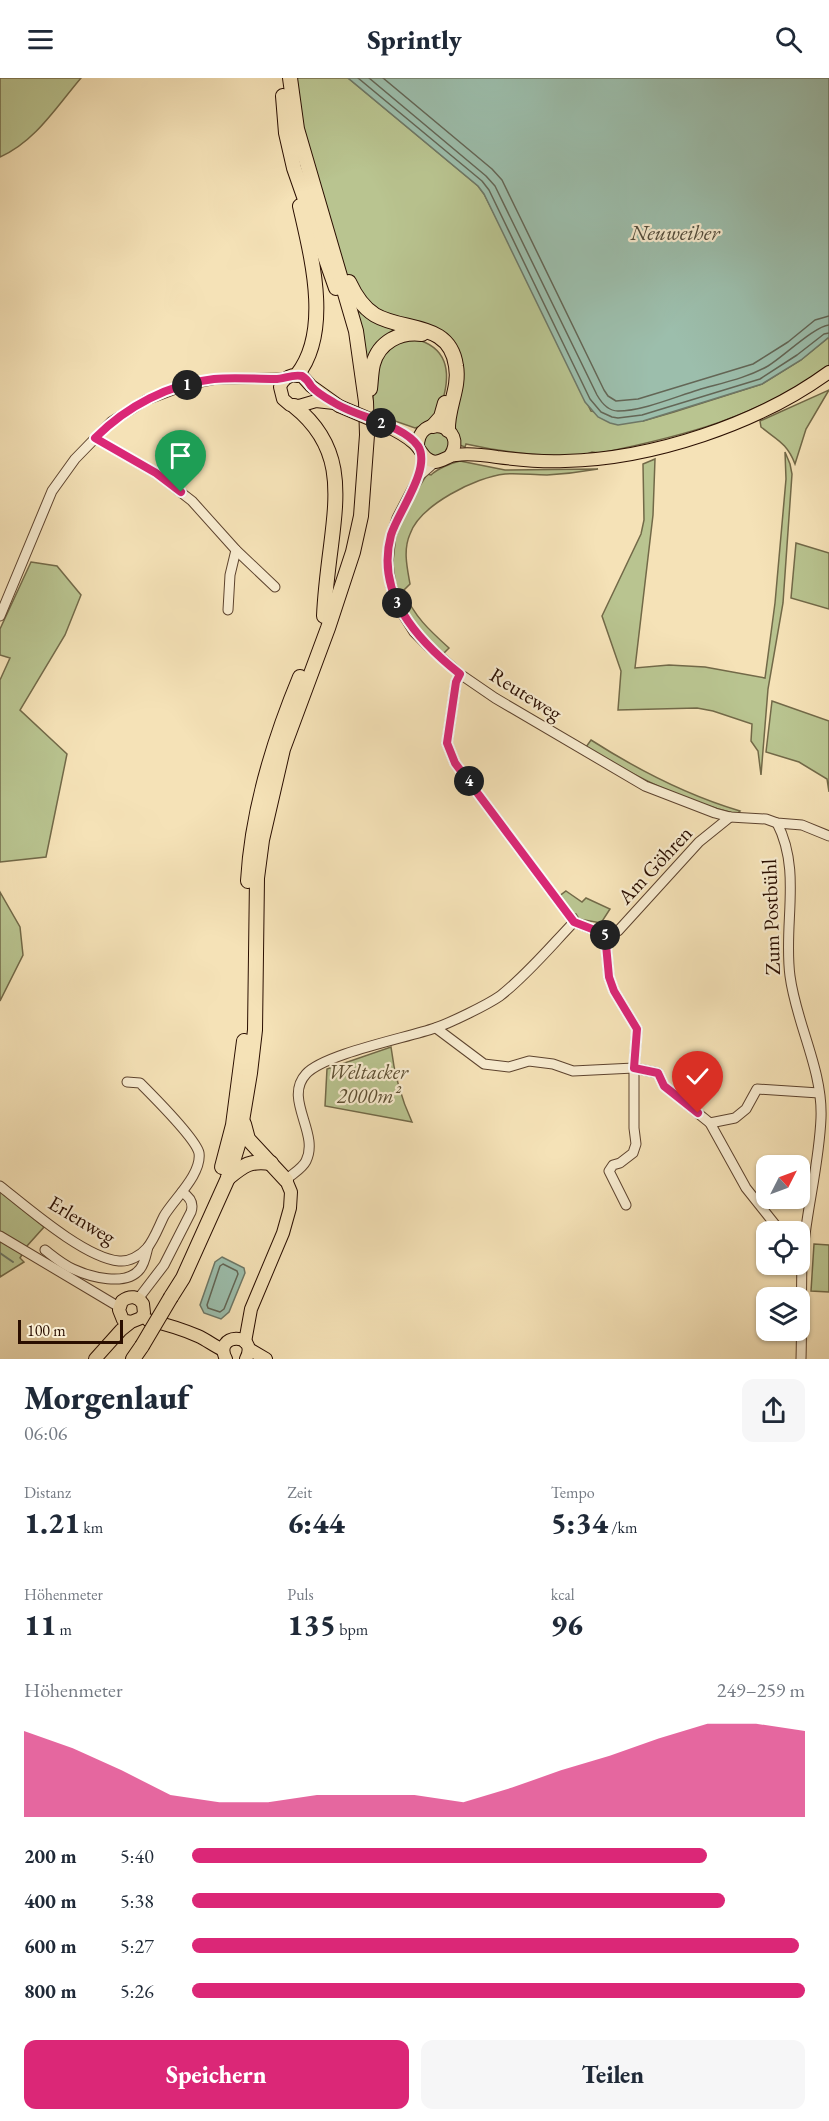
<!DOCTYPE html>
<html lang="de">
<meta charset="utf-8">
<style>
:root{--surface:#fff;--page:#f6f6f7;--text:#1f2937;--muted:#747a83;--accent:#db2777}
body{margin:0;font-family:"EB Garamond",serif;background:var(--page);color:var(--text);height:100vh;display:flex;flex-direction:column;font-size:22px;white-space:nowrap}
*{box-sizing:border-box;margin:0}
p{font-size:20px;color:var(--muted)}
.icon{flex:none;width:33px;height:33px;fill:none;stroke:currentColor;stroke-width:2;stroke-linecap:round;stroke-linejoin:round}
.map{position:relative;height:1281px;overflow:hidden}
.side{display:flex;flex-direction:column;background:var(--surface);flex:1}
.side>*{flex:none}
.needle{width:39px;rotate:48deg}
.buttons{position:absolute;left:756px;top:1077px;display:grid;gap:12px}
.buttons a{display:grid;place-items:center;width:54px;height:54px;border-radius:12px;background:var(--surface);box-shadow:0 2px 4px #0004;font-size:30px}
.scale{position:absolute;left:18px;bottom:15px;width:105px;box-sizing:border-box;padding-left:6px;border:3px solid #2a0e00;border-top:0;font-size:16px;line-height:21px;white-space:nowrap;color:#2a0e00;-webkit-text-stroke:4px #f8ecd0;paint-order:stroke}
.pin{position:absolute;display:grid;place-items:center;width:51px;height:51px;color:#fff;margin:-62px -26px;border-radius:50% 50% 50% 0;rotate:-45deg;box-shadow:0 0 6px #0007}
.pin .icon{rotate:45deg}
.km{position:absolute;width:30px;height:30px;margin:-15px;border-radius:50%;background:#222;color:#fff;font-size:16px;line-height:30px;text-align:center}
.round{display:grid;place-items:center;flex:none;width:63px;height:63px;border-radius:12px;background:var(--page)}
.overview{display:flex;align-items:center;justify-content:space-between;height:102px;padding:0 24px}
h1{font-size:33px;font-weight:800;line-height:45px}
.metrics{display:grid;grid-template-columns:repeat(3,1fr);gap:9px;height:102px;padding:6px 24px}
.metrics div{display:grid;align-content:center}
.metrics b{font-size:30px;font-weight:800}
.metrics small{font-size:16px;font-weight:400}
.metrics p{font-size:16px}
.chart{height:168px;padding:12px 24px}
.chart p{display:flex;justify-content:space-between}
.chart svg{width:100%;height:108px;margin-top:6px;fill:var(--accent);opacity:.7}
.button{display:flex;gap:12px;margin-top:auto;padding:12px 24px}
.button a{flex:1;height:69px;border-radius:12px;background:var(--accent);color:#fff;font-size:24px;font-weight:800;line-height:69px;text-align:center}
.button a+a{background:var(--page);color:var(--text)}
ul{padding:0 24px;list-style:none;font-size:20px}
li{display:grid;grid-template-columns:96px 72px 1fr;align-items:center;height:45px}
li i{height:15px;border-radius:8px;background:var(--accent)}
header{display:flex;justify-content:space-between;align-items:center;height:78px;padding:0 24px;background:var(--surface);font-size:27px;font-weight:800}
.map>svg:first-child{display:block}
.green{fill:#b9c490;stroke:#726948;stroke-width:1.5}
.water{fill:#9cbeac;stroke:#6e7867;stroke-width:1.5}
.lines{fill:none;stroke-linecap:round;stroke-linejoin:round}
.shore{stroke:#636656;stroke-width:1.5}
.stream{stroke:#6e7867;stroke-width:2}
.minor-casing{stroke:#5d432e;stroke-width:11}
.major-casing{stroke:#2a0e00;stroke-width:14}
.highway-casing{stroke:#2a0e00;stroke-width:16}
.minor{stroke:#f8ecd0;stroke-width:9}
.major{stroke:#f5e2b7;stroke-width:12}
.highway{stroke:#f5e2b7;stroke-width:14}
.major-bridge-casing{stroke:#2a0e00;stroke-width:14;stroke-linecap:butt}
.highway-bridge-casing{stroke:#2a0e00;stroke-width:16;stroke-linecap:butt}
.major-bridge{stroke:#f5e2b7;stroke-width:12}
.highway-bridge{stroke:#f5e2b7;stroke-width:14}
.route-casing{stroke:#fff;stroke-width:12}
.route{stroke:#db2777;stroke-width:8}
.labels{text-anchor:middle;stroke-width:4.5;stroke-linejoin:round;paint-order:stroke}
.street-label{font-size:21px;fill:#2a0e00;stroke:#f8ecd0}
.park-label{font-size:21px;font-style:italic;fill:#5c4e32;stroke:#f8ecd0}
.water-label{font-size:22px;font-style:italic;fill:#524c3c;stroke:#f8ecd0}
</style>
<header><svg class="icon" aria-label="menu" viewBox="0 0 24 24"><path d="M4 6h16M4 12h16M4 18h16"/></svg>Sprintly<svg class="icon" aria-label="search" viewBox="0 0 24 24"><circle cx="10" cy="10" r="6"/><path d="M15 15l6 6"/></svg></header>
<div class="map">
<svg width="829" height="1281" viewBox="0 0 829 1281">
<rect width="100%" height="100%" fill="#f5e2b7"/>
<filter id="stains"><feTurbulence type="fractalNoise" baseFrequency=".00333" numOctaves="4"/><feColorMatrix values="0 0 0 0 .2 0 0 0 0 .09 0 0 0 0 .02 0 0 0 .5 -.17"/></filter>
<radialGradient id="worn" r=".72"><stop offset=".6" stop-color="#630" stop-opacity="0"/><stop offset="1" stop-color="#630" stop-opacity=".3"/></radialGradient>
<!-- green -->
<g class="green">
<path d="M0,0H81C57,28 35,64 0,79Z"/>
<path d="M290,0H348L478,108L484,116L505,157L591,333L643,343L674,334L762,306L801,282L829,259V287C763,338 680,359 600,375L592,374L585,377C544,379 506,375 466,366L465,369L457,366L439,384L418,369L454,318L446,265L385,242L339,191Z"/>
<path d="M356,228L406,253L368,287Z"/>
<path d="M415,261C447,269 451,293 443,321C442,326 440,334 436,339C431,344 422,348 415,350L372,335C374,312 371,276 396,265C402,262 410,262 415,261Z"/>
<path d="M829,312L806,351L795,386C787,365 777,362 761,349L760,343Z"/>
<path d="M785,374L790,386L792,396L783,525L768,611L761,697L758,673L751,663L752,646L713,633L697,630L618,632L621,593L602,538L641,456L644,442L643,386L655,381L653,437L635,590L669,587L705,589L765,600L775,525L786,401Z"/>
<path d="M460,383L505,392L598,391C581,394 564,396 547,397C533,397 519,395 505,396C476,399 420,427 410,456C403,472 407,489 410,506L403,513C415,539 428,551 449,570L442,577C410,546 383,506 395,458C401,436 416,415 427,396L431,397C437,391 451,385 460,383Z"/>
<path d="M796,465L829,475V531L791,520Z"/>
<path d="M31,484L57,488L81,517L65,557L20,632L67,676L46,779L0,784V602L10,580L0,577V551Z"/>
<path d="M772,623L829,643V714L827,701L799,684L766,674Z"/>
<path d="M591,662C638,692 686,717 740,733L737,736C682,723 634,698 586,669Z"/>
<path d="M566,813L582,824L586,820L610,831L601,845L579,841L576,836H572L558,819Z"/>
<path d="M0,814L20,849L23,877L0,923Z"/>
<path d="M391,969C394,995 401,1020 412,1044L325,1028L327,991Z"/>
<path d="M0,1113L44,1149L27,1168L20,1180L24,1184L0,1199Z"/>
<path d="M814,1166L829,1167V1214L811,1213Z"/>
</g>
<!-- water -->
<g class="water">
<path d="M348,0H829V259L801,282L762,306L643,343L618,347L610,345L598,339L585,324L484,116L478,108Z"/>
<path d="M222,1179L244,1190L245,1195L229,1234L221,1241L204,1235L200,1227L215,1184Z"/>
</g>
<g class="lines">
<!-- shore -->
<g class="shore">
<path d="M358,0L482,103L489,112L590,321L601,334L612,339L618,340L642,337L760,301L797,277L824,256L829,255"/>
<path d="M369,0L486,98L495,108L597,317C601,324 608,333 618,333C642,333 675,319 698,312C722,305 747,300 768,288C783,279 815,248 829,247"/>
<path d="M383,0L492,91L502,102L604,312L608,318L616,323L638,321L753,286L788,264L815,242L829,238"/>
<path d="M223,1186L237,1193L238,1196L224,1231L220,1234L208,1230L207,1227L220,1188Z"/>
</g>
<!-- stream -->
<path class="stream" d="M0,1175L13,1184"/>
<defs>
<g id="minor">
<path d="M95,360L156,395L192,423L236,472L275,509"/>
<path d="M423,378L419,398L397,440L391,458L388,485L391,508L399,530L414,554L428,568L460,596L495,620L645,708L715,735L730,739L766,741L777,745L802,747L829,758"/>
<path d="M419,398L435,384"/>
<path d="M228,532L230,497L236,472"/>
<path d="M0,538L52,413L75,381L111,344L146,322L186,307L216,301L287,300"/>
<path d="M777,745C802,793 783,847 790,898C796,945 823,992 821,1040C819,1089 805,1137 802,1185C801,1217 802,1249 801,1281"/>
<path d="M574,844L605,856L609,899L614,913L637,951L634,990V1050L636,1066L633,1075L620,1085L613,1087L609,1093L626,1127"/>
<path d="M605,856L618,853L699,764L730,739"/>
<path d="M436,950L484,986L509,989L529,983L553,986L573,993L634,990L658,995L664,1008L710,1045L746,1110L781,1154"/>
<path d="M710,1045L735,1040L746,1031L757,1011L819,1015"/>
<path d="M286,1102C292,1096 302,1091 306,1083C320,1055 283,1021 306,996C324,976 406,960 435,950C450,945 487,927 500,918C527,897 551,868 574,844L455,685L447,665L456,604L460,596"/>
<path d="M0,1108C28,1130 85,1180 119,1183C129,1184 140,1178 147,1170C154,1162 159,1148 164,1138C174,1121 202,1096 199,1075C196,1061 152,1017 140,1005L127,1004"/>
<path d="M0,1158L119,1229"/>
<path d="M45,1172C54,1179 62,1186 73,1191C90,1199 126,1209 140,1191C145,1185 146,1176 148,1169"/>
<path d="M138,1221L164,1187L191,1134C194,1125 190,1119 182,1114"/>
</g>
<g id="major">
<path d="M334,325L316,323L299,328L290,327L283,321L280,309C284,299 292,295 302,298L311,308L339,328"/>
<path d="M384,347C395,352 405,357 414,365C423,373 422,381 435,384C444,383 449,377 456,377C470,375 484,377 497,379C520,382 542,384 565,383C652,381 758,346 829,294"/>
<path d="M418,369C417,333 470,348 450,378"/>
<path d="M148,1242C165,1246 182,1251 198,1258C207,1262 214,1268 223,1272"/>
<path d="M245,1264L251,1231L283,1155L290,1130L291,1114L286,1102"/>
<path d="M249,1271L266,1281"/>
<path d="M95,1281L121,1252L131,1244L141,1240L144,1235L143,1226C138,1218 130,1217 122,1223L119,1232L123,1242L131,1244"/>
<path d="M226,1281C212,1255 260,1253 246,1281"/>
</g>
<g id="highway">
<path d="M283,18L286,55L294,90L336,210"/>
<path d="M349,204C355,217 362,229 375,237C404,254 450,243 456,288C460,310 447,330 448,352"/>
<path d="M297,297C332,253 311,177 300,128"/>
<path d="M370,311C371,303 371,294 373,286C379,264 400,253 422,256"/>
<path d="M294,328C343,367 338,412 331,468C328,491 325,514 324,538"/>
<path d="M433,348L441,339L445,325"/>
<path d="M248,803C252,732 273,664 300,599"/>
<path d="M244,1046L248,1061L286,1102"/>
<path d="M222,1089L233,1047L244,963"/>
<path d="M228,1100C244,1087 250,1082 271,1085"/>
<path d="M171,1219L183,1200L228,1100L238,1067L250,995L255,952L257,800L262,762L283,671L328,550L353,474L361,438L367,357L366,324L356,253L297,51L290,0"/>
<path d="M133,1281L142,1268"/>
</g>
</defs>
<!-- minor casing -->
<use href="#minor" class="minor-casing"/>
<!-- major casing -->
<use href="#major" class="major-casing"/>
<!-- highway casing -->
<use href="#highway" class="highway-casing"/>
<!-- minor -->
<use href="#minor" class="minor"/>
<!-- major -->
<use href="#major" class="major"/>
<!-- highway -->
<use href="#highway" class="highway"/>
<defs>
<path id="major-bridge" d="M339,328L384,347"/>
<path id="highway-bridge" d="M142,1268L171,1219"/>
</defs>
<!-- major-bridge casing -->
<use href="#major-bridge" class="major-bridge-casing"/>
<!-- highway-bridge casing -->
<use href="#highway-bridge" class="highway-bridge-casing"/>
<!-- major-bridge -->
<use href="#major-bridge" class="major-bridge"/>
<!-- highway-bridge -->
<use href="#highway-bridge" class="highway-bridge"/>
</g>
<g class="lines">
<defs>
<path id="route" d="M181,414L156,395L95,360C127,328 169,306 214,301C234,299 254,301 275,301C284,301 292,296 302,298C307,301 308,303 311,308C316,314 326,320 333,324C355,339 403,346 418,368C432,390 398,434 391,457C375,516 417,562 460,596L456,604L447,665L455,685L574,844L605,856L609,899L614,913L637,951L634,990L658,995L664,1008L698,1035"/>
</defs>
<!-- route casing -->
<use href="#route" class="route-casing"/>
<!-- route -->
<use href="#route" class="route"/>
</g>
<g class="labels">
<!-- street labels -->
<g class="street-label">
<text transform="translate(526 616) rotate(32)" y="7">Reuteweg</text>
<text transform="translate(655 787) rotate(-47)" y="7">Am Göhren</text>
<text transform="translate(771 839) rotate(-92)" y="7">Zum Postbühl</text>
<text transform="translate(82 1142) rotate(31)" y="7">Erlenweg</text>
</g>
<!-- park labels -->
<g class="park-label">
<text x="368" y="1001">Weltacker<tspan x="368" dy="24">2000m²</tspan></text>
</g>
<!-- water labels -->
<g class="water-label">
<text x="675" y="162">Neuweiher</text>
</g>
</g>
<rect width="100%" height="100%" filter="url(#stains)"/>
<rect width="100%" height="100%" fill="url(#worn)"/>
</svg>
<div class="buttons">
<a><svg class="needle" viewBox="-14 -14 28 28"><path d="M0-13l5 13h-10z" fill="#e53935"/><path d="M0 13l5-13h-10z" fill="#747a83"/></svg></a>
<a><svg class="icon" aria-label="locate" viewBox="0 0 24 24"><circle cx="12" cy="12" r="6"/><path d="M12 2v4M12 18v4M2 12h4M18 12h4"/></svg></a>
<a><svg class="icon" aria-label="layers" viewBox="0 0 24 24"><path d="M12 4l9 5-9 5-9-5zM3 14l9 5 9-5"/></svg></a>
</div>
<div class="scale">100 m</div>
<div class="pin" style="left:181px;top:414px;background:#1e9e55"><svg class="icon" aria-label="arrive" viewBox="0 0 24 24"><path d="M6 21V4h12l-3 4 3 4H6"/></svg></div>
<div class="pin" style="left:698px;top:1035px;background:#d93025"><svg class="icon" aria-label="check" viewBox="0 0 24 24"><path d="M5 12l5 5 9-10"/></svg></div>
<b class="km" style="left:187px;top:307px">1</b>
<b class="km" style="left:381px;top:345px">2</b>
<b class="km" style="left:397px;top:525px">3</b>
<b class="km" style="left:469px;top:703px">4</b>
<b class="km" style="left:605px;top:857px">5</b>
</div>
<section class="side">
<div class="overview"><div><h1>Morgenlauf</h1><p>06:06</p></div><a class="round"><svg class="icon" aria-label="share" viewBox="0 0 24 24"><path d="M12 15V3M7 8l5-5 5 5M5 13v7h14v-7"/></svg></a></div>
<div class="metrics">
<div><p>Distanz</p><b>1.21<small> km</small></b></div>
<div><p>Zeit</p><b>6:44</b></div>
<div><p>Tempo</p><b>5:34<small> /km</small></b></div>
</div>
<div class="metrics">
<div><p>Höhenmeter</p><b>11<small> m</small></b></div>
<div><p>Puls</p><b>135<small> bpm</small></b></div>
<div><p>kcal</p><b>96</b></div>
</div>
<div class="chart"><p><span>Höhenmeter</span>249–259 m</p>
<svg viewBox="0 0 160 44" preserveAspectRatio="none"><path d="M0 44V9L10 16L20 25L30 35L40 38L50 38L60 35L70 35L80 35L90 38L100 32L110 25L120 19L130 12L140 6L150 6L160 9V44z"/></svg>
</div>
<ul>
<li><b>200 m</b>5:40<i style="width:84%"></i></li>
<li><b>400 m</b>5:38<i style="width:87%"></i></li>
<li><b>600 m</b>5:27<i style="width:99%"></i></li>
<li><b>800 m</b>5:26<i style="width:100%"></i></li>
</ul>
<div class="button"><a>Speichern</a><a>Teilen</a></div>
</section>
